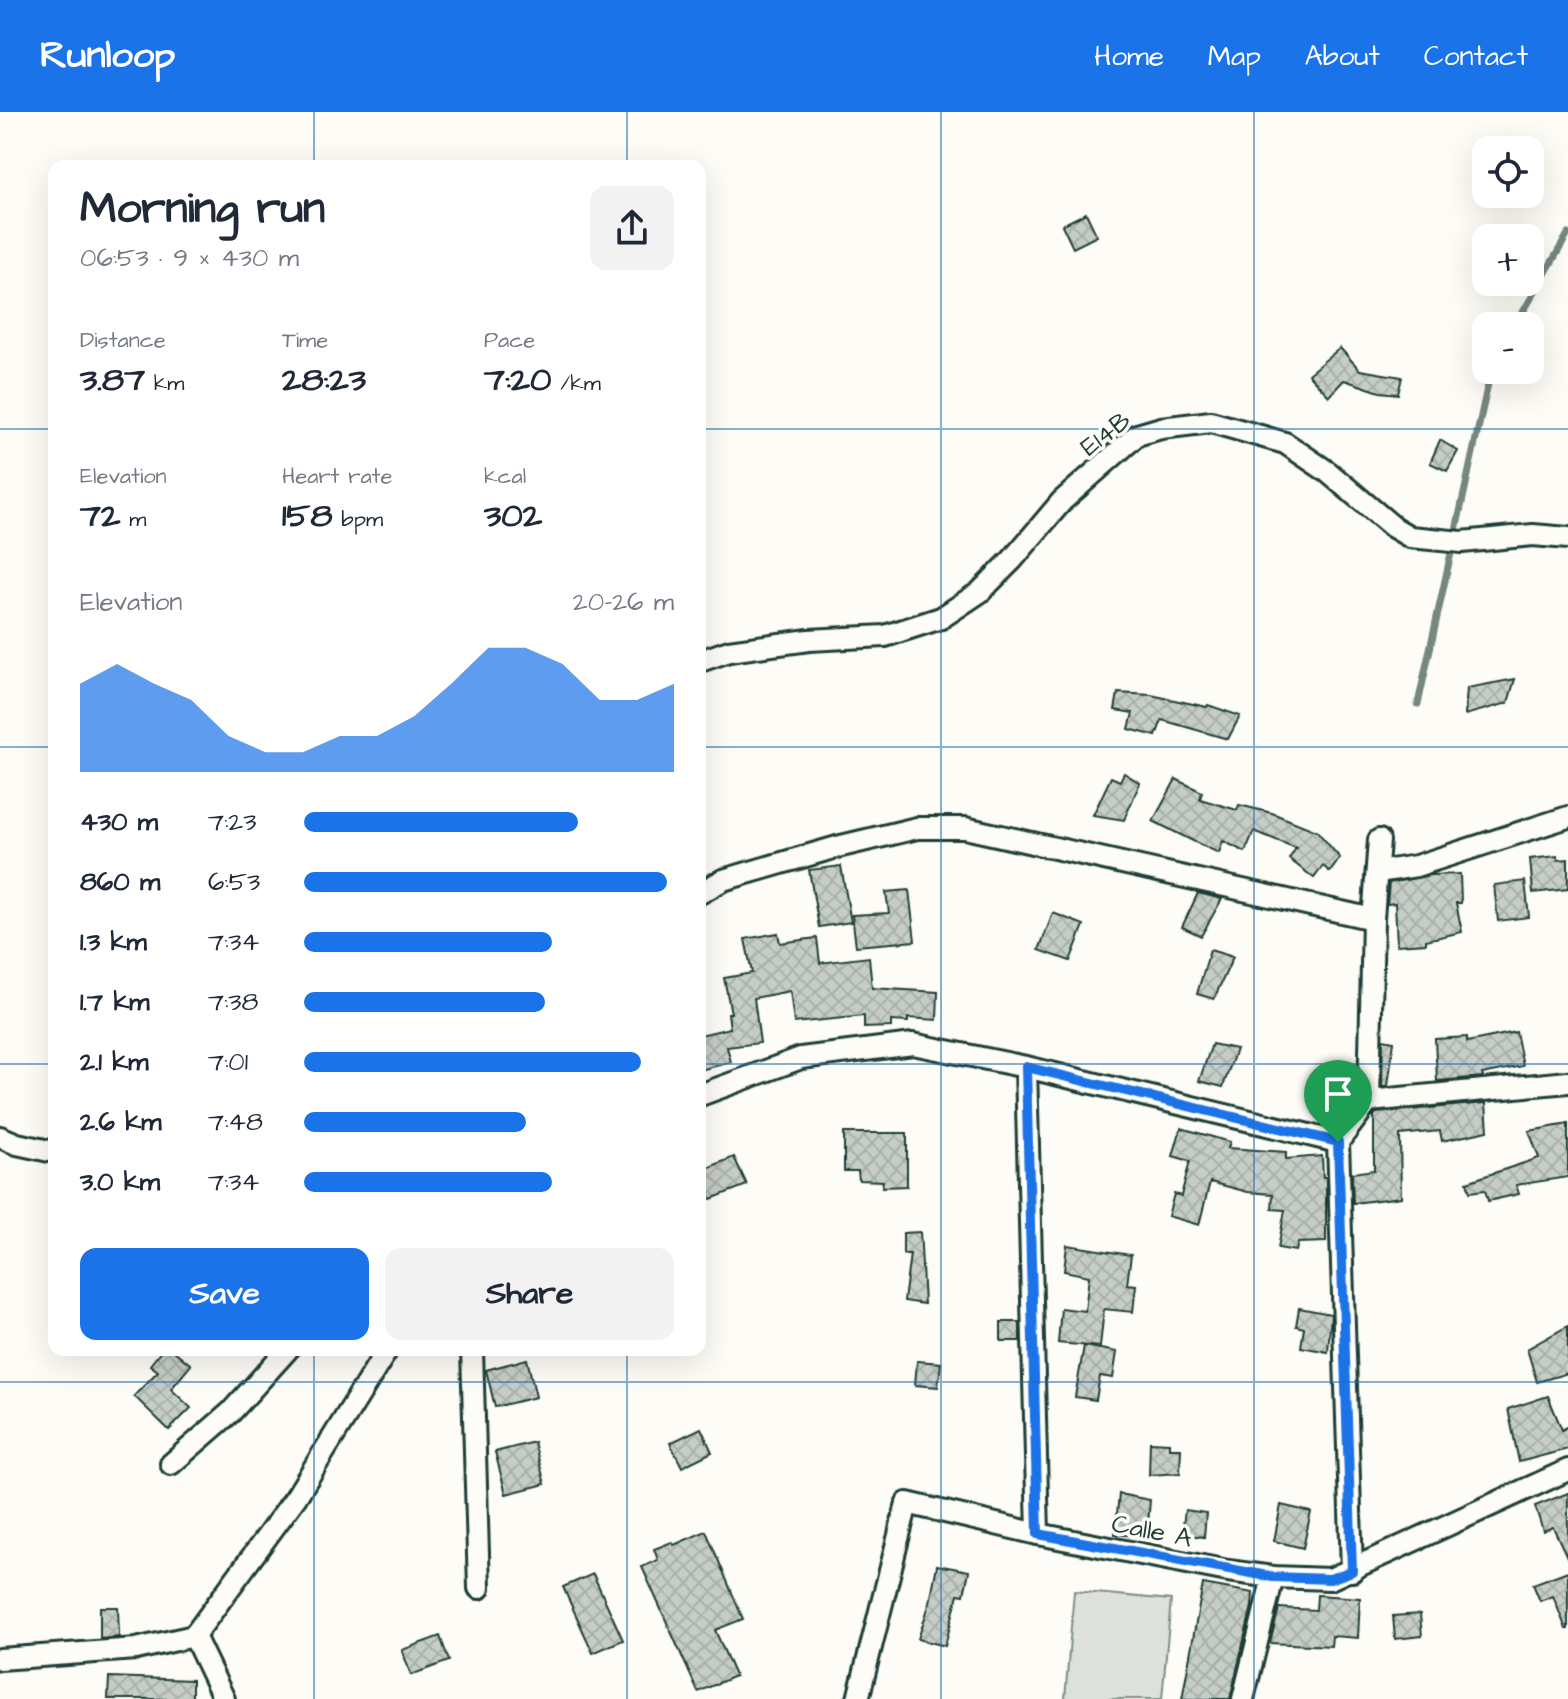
<!DOCTYPE html>
<meta charset="utf-8">
<style>
:root{--surface:#fff;--page:#f2f2f3;--text:#1f2937;--muted:#747a83;--accent:#1a73e8}
body{margin:0;font-family:"Architects Daughter",sans-serif;background:var(--page);color:var(--text);height:100vh;display:flex;flex-direction:column;font-size:30px;white-space:nowrap}
*{box-sizing:border-box;margin:0}
p{font-size:26px;color:var(--muted)}
.icon{flex:none;width:44px;height:44px;fill:none;stroke:currentColor;stroke-width:2;stroke-linecap:round;stroke-linejoin:round}
.map{position:relative;flex:1;overflow:hidden}
.drawer{position:absolute;left:48px;top:48px;width:658px;height:1196px;display:flex;flex-direction:column;background:var(--surface);border-radius:16px;box-shadow:0 8px 32px #0002}
.drawer>*{flex:none}
.fabs{position:absolute;left:1472px;top:24px;display:grid;gap:16px}
.fabs a{display:grid;place-items:center;width:72px;height:72px;border-radius:16px;background:var(--surface);box-shadow:0 8px 32px #0002;font-size:40px}
.pin{position:absolute;display:grid;place-items:center;width:68px;height:68px;color:#fff;margin:-82px -34px;border-radius:50% 50% 50% 0;rotate:-45deg;box-shadow:0 0 8px #0007}
.pin .icon{rotate:45deg}
.round{display:grid;place-items:center;flex:none;width:84px;height:84px;border-radius:16px;background:var(--page)}
.head{display:flex;align-items:center;justify-content:space-between;height:136px;padding:0 32px}
h1{font-size:44px;font-weight:800;line-height:60px}
.metrics{display:grid;grid-template-columns:repeat(3,1fr);gap:12px;height:136px;padding:8px 32px}
.metrics div{display:grid;align-content:center}
.metrics b{font-size:34px;font-weight:800}
.metrics small{font-size:22px;font-weight:400}
.metrics p{font-size:22px}
.chart{height:224px;padding:16px 32px}
.chart p{display:flex;justify-content:space-between}
.chart svg{width:100%;height:144px;margin-top:8px;fill:var(--accent);opacity:.7}
.cta{display:flex;gap:16px;margin-top:auto;padding:16px 32px}
.cta a{flex:1;height:92px;border-radius:16px;background:var(--accent);color:#fff;font-size:32px;font-weight:800;line-height:92px;text-align:center}
.cta a+a{background:var(--page);color:var(--text)}
ul{padding:0 32px;list-style:none;font-size:26px}
li{display:grid;grid-template-columns:128px 96px 1fr;align-items:center;height:60px}
li i{height:20px;border-radius:10px;background:var(--accent)}
header{display:flex;align-items:center;gap:48px;box-sizing:border-box;height:112px;padding:0 40px;background:var(--accent);color:#fff}
header strong{font-size:38px}
nav{display:flex;gap:44px;margin-inline-start:auto;font-size:28px}
.map>svg:first-child{display:block}
.garden{fill:#dde0db;stroke:#7e8e88;stroke-width:2}
.lines{fill:none;stroke-linecap:round;stroke-linejoin:round}
.stream{stroke:#75877f;stroke-width:7}
.building{fill:url(#building-cross-hatch);stroke:#1f3d34;stroke-width:2}
.minor-casing{stroke:#1f3d34;stroke-width:26}
.minor{stroke:#fdfcf7;stroke-width:20}
.route-casing{stroke:#fff;stroke-width:16}
.route{stroke:#1a73e8;stroke-width:10}
.grid{fill:none;stroke:#1f6fb2;stroke-width:2;stroke-opacity:0.55}
.labels{text-anchor:middle;stroke-width:7;stroke-linejoin:round;paint-order:stroke}
.street-label{font-size:26px;fill:#1f3d34;stroke:#fdfcf7}
</style>
<header>
<strong>Runloop</strong>
<nav><a>Home</a><a>Map</a><a>About</a><a>Contact</a></nav>
</header>
<div class="map">
<svg width="1568" height="1587" viewBox="0 0 1568 1587">
<defs>
<pattern id="building-cross-hatch" width="8" height="8" patternUnits="userSpaceOnUse" patternTransform="scale(2)"><rect width="8" height="8" fill="#c6cdc7"/><path d="M0 0l8 8M0 8l8-8" fill="none" stroke="#aab1ac"/></pattern>
</defs>
<rect width="100%" height="100%" fill="#fdfcf7"/>
<filter id="ink" filterUnits="userSpaceOnUse"><feTurbulence type="fractalNoise" baseFrequency=".0125" numOctaves="2"/><feDisplacementMap in="SourceGraphic" scale="16" xChannelSelector="R" yChannelSelector="G"/><feConvolveMatrix kernelMatrix="1 2 1 2 8 2 1 2 1" color-interpolation-filters="sRGB"/></filter>
<g filter="url(#ink)">
<!-- garden -->
<path class="garden" d="M1074,1479L1171,1488L1162,1587H1065Z"/>
<g class="lines">
<!-- stream -->
<g class="stream">
<path d="M1515,214L1568,122"/>
<path d="M1418,592L1491,258"/>
</g>
</g>
<!-- building -->
<g class="building">
<path d="M1086,101L1097,124L1073,136L1062,113Z"/>
<path d="M1340,236L1360,258L1402,265L1398,282L1380,280L1344,268L1329,284L1308,262Z"/>
<path d="M1440,328L1458,339L1447,359L1430,351Z"/>
<path d="M1515,567L1508,591L1465,603L1467,576Z"/>
<path d="M1118,581L1151,583L1207,595L1208,593L1240,604L1228,627L1162,608L1156,624L1129,617L1133,601L1115,598Z"/>
<path d="M1124,661L1140,671L1124,708L1093,703L1111,665L1120,669Z"/>
<path d="M1176,667L1202,680L1200,687L1237,698L1239,693L1272,701L1317,719L1340,746L1330,760L1323,754L1314,766L1289,747L1296,736L1254,719L1245,740L1223,729L1219,741L1199,732L1153,709Z"/>
<path d="M1557,744L1558,748L1568,747V777L1533,781L1530,747Z"/>
<path d="M841,754L851,810L819,815L809,758Z"/>
<path d="M1460,762L1461,791H1456L1462,820L1426,828V831L1397,833L1395,791L1387,792L1389,771L1431,763Z"/>
<path d="M1525,769L1529,805L1498,809L1494,773Z"/>
<path d="M909,778L915,829L856,834L852,803L889,801L886,780Z"/>
<path d="M1198,781L1222,787L1201,824L1182,815Z"/>
<path d="M1053,801L1084,813L1070,849L1039,838Z"/>
<path d="M778,821L780,831L817,826L820,851L869,845L872,876L938,880L937,908L908,906V910L891,909V915L864,916V904L794,911L790,879L754,886L760,931L727,935L731,950L700,958V923L730,916L728,901H731L724,866L752,861L745,827Z"/>
<path d="M1210,838L1233,845L1214,887L1197,882Z"/>
<path d="M1516,920L1523,954L1482,962L1483,965L1437,969L1435,927L1467,925V930Z"/>
<path d="M1383,927L1394,929L1388,974L1382,975Z"/>
<path d="M1212,932L1236,937L1223,975L1199,969Z"/>
<path d="M1486,991L1488,1019L1442,1029L1440,1019L1400,1023L1401,1085L1353,1091L1352,1061L1374,1058V1004L1376,1001Z"/>
<path d="M1568,1012V1065L1516,1073L1519,1082L1488,1089L1485,1078L1470,1080L1467,1070L1539,1046L1529,1019Z"/>
<path d="M1181,1016L1230,1030L1228,1036L1286,1040V1047L1322,1044L1323,1065H1326V1130L1298,1131L1296,1139L1278,1136L1285,1098L1272,1097L1273,1082L1248,1080L1210,1070L1199,1113L1168,1104L1174,1082L1181,1084L1190,1049L1173,1044Z"/>
<path d="M844,1021H907V1074L882,1075L883,1069L859,1068L858,1059H844Z"/>
<path d="M734,1045L747,1073L711,1087L700,1059Z"/>
<path d="M920,1120L921,1135L924,1192L904,1189L910,1142H903V1121Z"/>
<path d="M1067,1133L1131,1143L1127,1172L1136,1173L1133,1200L1104,1197L1100,1235L1058,1231L1061,1196L1085,1199L1089,1164L1064,1159Z"/>
<path d="M1299,1196L1331,1202L1328,1240L1301,1235L1304,1216L1296,1214Z"/>
<rect x="1001" y="1210" width="19" height="19"/>
<path d="M1568,1214V1261L1537,1270L1527,1237Z"/>
<path d="M1084,1234L1117,1240L1113,1266L1100,1264L1096,1288L1075,1285Z"/>
<path d="M162,1238H173L191,1253L171,1277L191,1296L169,1318L134,1284L158,1259L150,1253Z"/>
<path d="M527,1247L536,1285L495,1295L486,1258Z"/>
<path d="M917,1249L941,1251L938,1275L915,1273Z"/>
<path d="M1548,1284L1562,1318L1568,1314V1337L1519,1350L1508,1297Z"/>
<path d="M701,1316L712,1340L682,1355L670,1331Z"/>
<path d="M534,1330L545,1372L506,1382L495,1340Z"/>
<path d="M1150,1330L1169,1331V1336H1181L1180,1361L1149,1363Z"/>
<path d="M1568,1381V1447L1553,1415L1543,1419L1535,1394Z"/>
<path d="M1119,1382L1150,1388L1147,1425L1115,1422Z"/>
<path d="M1281,1393L1311,1400L1303,1436L1274,1429Z"/>
<path d="M1185,1398L1206,1401L1204,1425L1182,1422Z"/>
<path d="M706,1419L743,1507L715,1518L735,1564L698,1580L642,1455L658,1448L654,1437L672,1430L674,1433Z"/>
<path d="M937,1453L969,1459L964,1483L958,1482L945,1534L918,1527L930,1490Z"/>
<path d="M1568,1459V1517H1566L1553,1484L1540,1489L1533,1472Z"/>
<path d="M593,1462L623,1528L593,1541L563,1475Z"/>
<path d="M1203,1472L1253,1481L1252,1494L1230,1587H1182Z"/>
<path d="M1317,1483L1360,1486L1358,1526L1332,1524L1331,1534L1270,1531L1279,1496L1316,1498Z"/>
<path d="M100,1495H118L119,1525L100,1527Z"/>
<path d="M1420,1502L1422,1524L1395,1527L1393,1504Z"/>
<path d="M440,1524L449,1549L411,1563L402,1538Z"/>
<path d="M109,1565L192,1568V1587H108Z"/>
</g>
<g class="lines">
<defs>
<g id="minor">
<path d="M700,549L729,539L809,528L885,524L941,506L980,480L1012,448L1062,389L1137,323L1161,316L1211,310L1285,331L1328,360L1393,415L1410,425L1462,430L1533,423L1568,426"/>
<path d="M1378,760L1416,754L1568,705"/>
<path d="M700,781L723,768L837,735L917,716H965L1373,807"/>
<path d="M1026,955L1038,1422"/>
<path d="M700,983L801,946L913,932L1026,955L1338,1030"/>
<path d="M1369,989L1568,970"/>
<path d="M0,1025L17,1032L54,1040"/>
<path d="M472,1238L479,1476"/>
<path d="M171,1352L231,1300L287,1238"/>
<path d="M1352,1459L1338,1030L1369,989L1373,807L1379,728"/>
<path d="M0,1547L136,1537L194,1524"/>
<path d="M224,1587L194,1524L296,1385L387,1238"/>
<path d="M858,1587L907,1391L1038,1422L1228,1459L1273,1465L1330,1467L1568,1358"/>
<path d="M1243,1587L1273,1465"/>
</g>
</defs>
<!-- minor casing -->
<use href="#minor" class="minor-casing"/>
<!-- minor -->
<use href="#minor" class="minor"/>
</g>
</g>
<g class="lines" filter="url(#ink)">
<defs>
<path id="route" d="M1026,955L1338,1030L1352,1459L1330,1467L1273,1465L1038,1422Z"/>
</defs>
<!-- route casing -->
<use href="#route" class="route-casing"/>
<!-- route -->
<use href="#route" class="route"/>
</g>
<!-- grid -->
<path class="grid" d="M314,0V54M627,0V54M941,0V1587M1254,0V1587M0,317H54M700,317H1568M0,635H54M700,635H1568M0,952H54M700,952H1568M314,1238V1587M627,1238V1587M0,1270H1568"/>
<g class="labels">
<!-- street labels -->
<g class="street-label">
<text transform="translate(1105 321) rotate(-37)" y="9">E14B</text>
<text transform="translate(1152 1418) rotate(11)" y="9">Calle A</text>
</g>
</g>
</svg>
<div class="fabs">
<a><svg class="icon" aria-label="locate" viewBox="0 0 24 24"><circle cx="12" cy="12" r="6"/><path d="M12 2v4M12 18v4M2 12h4M18 12h4"/></svg></a>
<a>+</a>
<a>−</a>
</div>
<div class="pin" style="left:1338px;top:1030px;background:#1e9e55"><svg class="icon" aria-label="arrive" viewBox="0 0 24 24"><path d="M6 21V4h12l-3 4 3 4H6"/></svg></div>
<section class="drawer">
<div class="head"><div><h1>Morning run</h1><p>06:53 · 9 × 430 m</p></div><a class="round"><svg class="icon" aria-label="share" viewBox="0 0 24 24"><path d="M12 15V3M7 8l5-5 5 5M5 13v7h14v-7"/></svg></a></div>
<div class="metrics">
<div><p>Distance</p><b>3.87<small> km</small></b></div>
<div><p>Time</p><b>28:23</b></div>
<div><p>Pace</p><b>7:20<small> /km</small></b></div>
</div>
<div class="metrics">
<div><p>Elevation</p><b>72<small> m</small></b></div>
<div><p>Heart rate</p><b>158<small> bpm</small></b></div>
<div><p>kcal</p><b>302</b></div>
</div>
<div class="chart"><p><span>Elevation</span>20–26 m</p>
<svg viewBox="0 0 160 44" preserveAspectRatio="none"><path d="M0 44V17L10 11L20 17L30 22L40 33L50 38L60 38L70 33L80 33L90 27L100 17L110 6L120 6L130 11L140 22L150 22L160 17V44z"/></svg>
</div>
<ul>
<li><b>430 m</b>7:23<i style="width:74%"></i></li>
<li><b>860 m</b>6:53<i style="width:98%"></i></li>
<li><b>1.3 km</b>7:34<i style="width:67%"></i></li>
<li><b>1.7 km</b>7:38<i style="width:65%"></i></li>
<li><b>2.1 km</b>7:01<i style="width:91%"></i></li>
<li><b>2.6 km</b>7:48<i style="width:60%"></i></li>
<li><b>3.0 km</b>7:34<i style="width:67%"></i></li>
</ul>
<div class="cta"><a>Save</a><a>Share</a></div>
</section>
</div>
